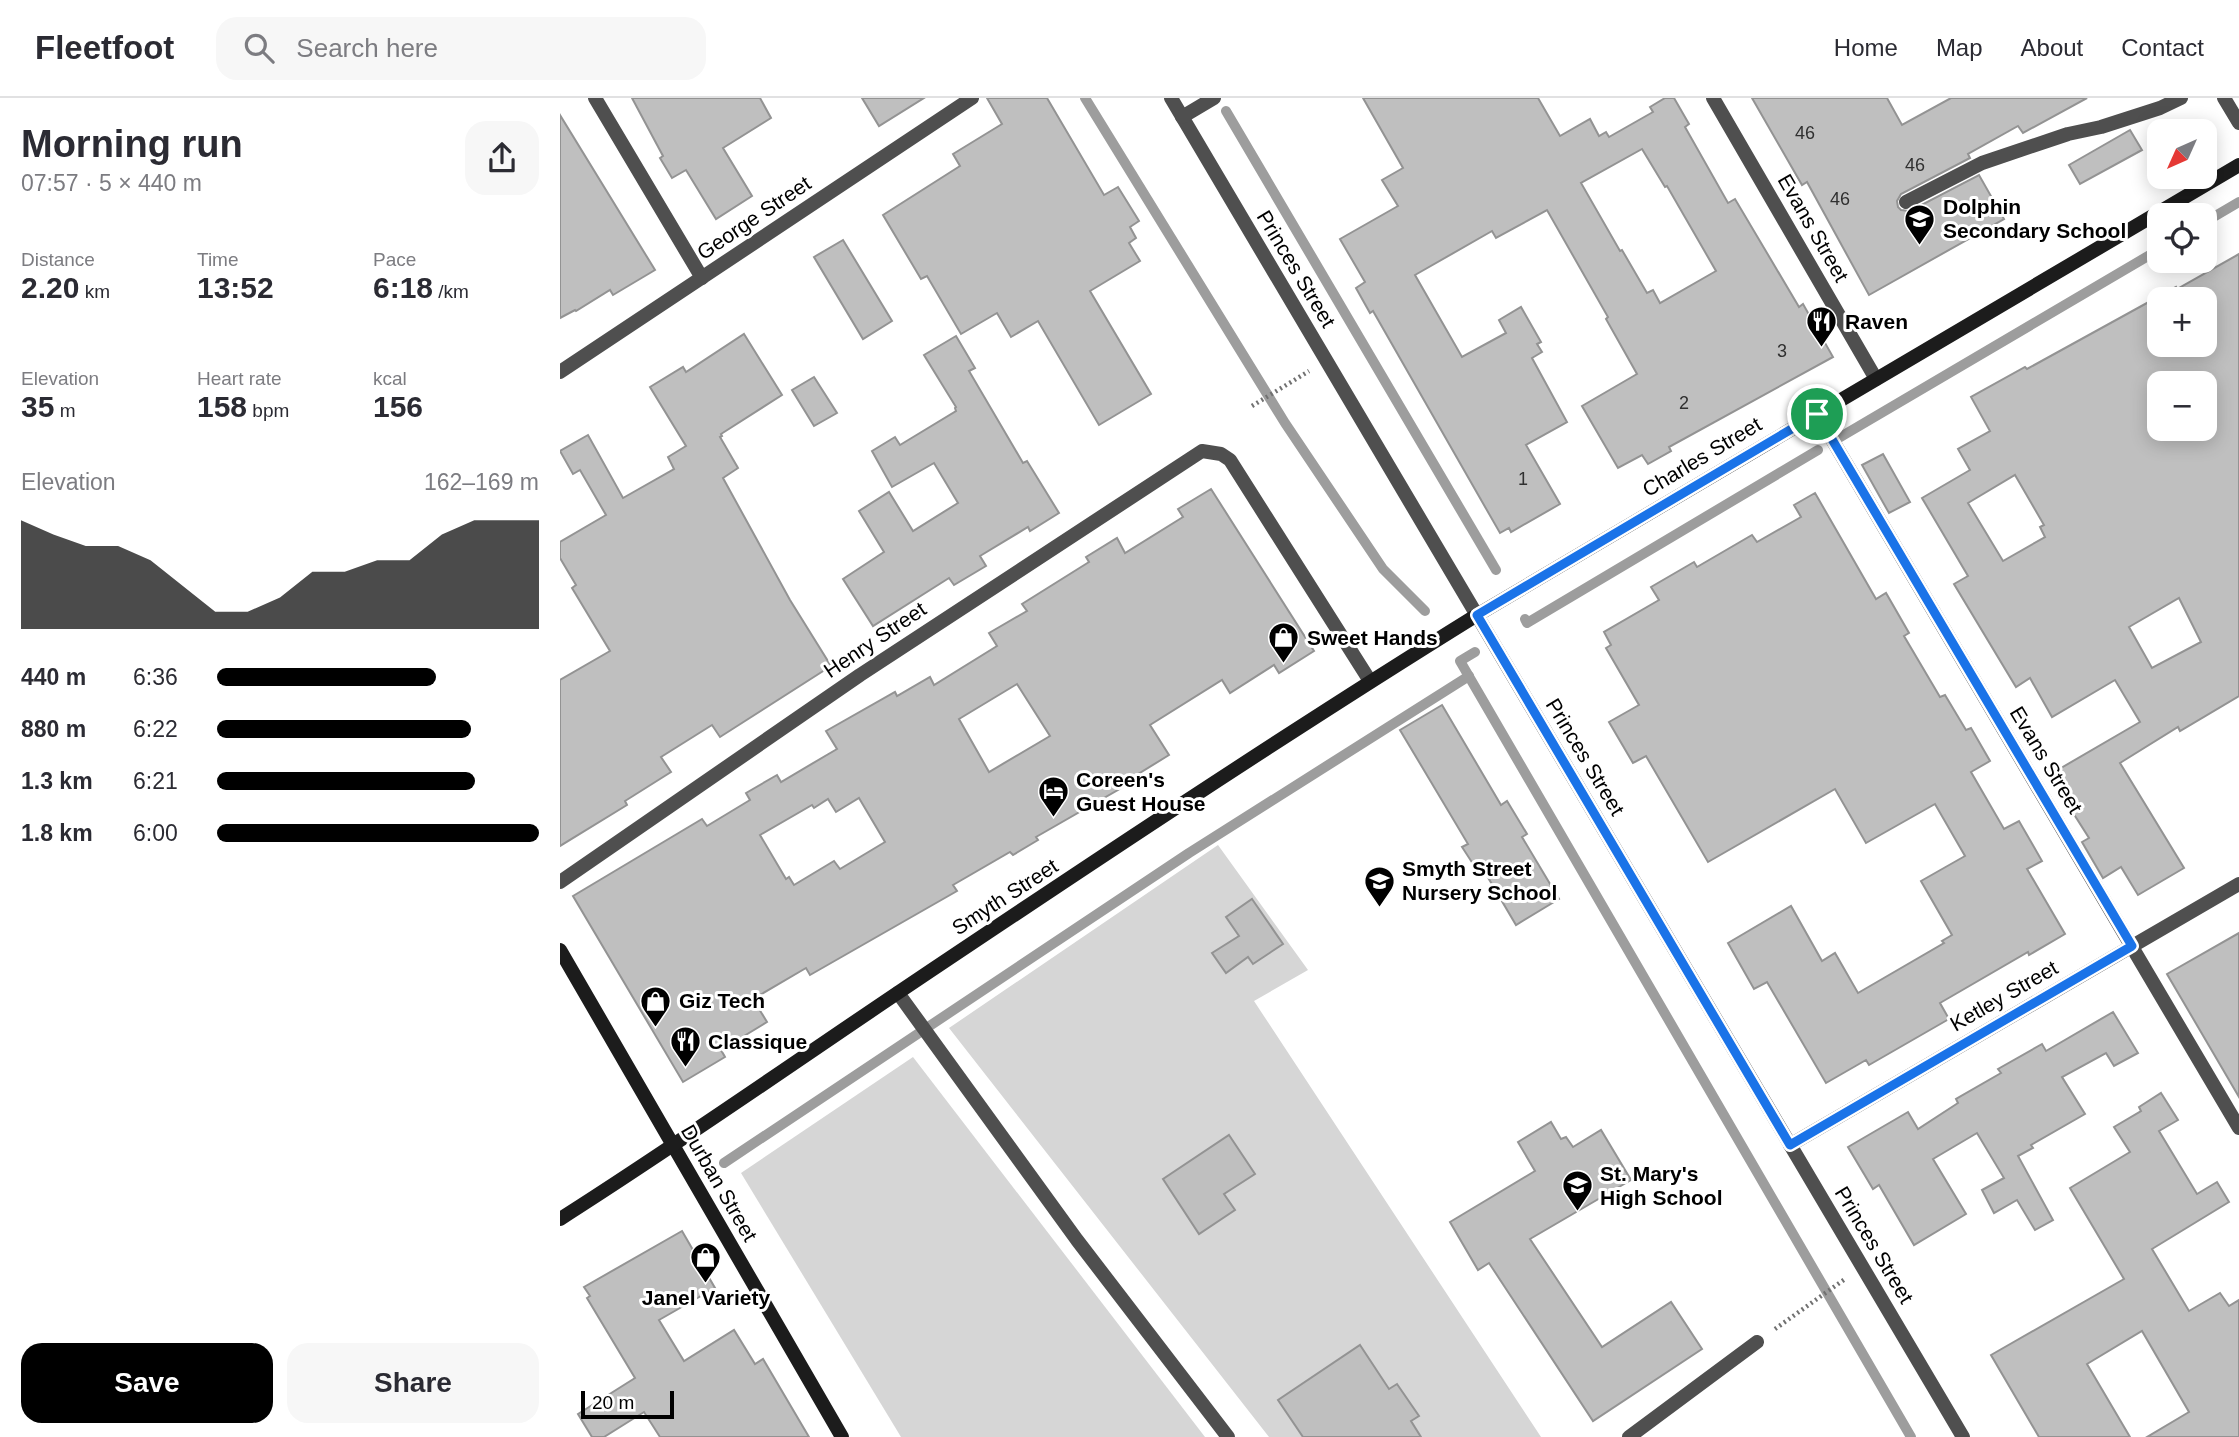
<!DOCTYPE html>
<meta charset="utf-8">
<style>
:root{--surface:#fff;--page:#f7f7f7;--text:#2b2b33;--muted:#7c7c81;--line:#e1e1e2;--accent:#000}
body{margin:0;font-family:Arial,sans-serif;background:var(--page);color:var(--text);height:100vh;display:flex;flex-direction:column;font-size:26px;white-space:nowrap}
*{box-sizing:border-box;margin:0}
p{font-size:23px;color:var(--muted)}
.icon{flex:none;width:38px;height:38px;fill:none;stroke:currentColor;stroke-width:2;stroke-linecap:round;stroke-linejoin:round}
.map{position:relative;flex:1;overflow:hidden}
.panel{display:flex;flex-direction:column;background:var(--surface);width:560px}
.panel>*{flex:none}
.needle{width:46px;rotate:225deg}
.buttons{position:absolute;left:1587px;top:21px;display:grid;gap:14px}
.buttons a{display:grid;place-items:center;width:70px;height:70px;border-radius:14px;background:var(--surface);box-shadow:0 4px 18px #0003;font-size:35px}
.scale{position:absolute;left:21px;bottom:18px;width:93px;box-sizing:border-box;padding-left:7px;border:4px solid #000;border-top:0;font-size:19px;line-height:24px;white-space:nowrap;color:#000;-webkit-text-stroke:5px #fff;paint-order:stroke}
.pin{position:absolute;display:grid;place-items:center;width:60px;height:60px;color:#fff;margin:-30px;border:4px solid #fff;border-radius:50%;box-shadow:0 2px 7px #0007}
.round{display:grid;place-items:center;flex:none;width:74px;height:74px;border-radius:21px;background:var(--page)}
.summary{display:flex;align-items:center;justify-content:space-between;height:119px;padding:0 21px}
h1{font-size:38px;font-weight:600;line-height:52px}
.figures{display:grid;grid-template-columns:repeat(3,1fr);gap:10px;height:119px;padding:7px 21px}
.figures div{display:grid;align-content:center}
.figures b{font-size:30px;font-weight:600}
.figures small{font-size:19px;font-weight:400}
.figures p{font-size:19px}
.chart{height:196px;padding:14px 21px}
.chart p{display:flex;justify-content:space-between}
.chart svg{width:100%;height:126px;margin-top:7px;fill:var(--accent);opacity:.7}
.primary-button{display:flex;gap:14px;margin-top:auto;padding:14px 21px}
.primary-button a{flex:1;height:80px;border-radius:21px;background:var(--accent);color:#fff;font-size:28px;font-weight:600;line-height:80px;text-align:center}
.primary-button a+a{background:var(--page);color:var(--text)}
ul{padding:0 21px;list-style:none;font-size:23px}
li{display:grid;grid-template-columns:112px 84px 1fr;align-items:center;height:52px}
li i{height:18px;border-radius:9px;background:var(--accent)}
header{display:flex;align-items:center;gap:42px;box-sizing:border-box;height:98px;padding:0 35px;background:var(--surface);border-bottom:2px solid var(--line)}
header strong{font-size:33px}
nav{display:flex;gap:38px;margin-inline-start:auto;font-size:24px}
.search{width:490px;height:63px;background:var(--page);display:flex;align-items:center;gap:18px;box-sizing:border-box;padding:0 24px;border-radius:21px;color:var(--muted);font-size:26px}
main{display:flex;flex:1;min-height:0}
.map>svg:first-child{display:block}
.green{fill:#d6d6d6}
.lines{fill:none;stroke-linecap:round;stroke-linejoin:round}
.stream{stroke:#9d9d9d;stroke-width:10}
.building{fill:#bfbfbf;stroke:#939393;stroke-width:2;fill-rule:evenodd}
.path{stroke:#717171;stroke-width:4.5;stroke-dasharray:2 3.5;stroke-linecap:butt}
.lane{stroke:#4f4f4f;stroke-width:14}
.street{stroke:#4f4f4f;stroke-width:14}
.secondary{stroke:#1c1c1c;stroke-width:14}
.route-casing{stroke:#fff;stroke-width:14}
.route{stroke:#1a73e8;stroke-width:9}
.labels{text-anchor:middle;stroke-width:6;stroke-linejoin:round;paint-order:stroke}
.number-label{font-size:18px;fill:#303030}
.poi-label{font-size:21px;font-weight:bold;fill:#000;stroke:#fff;text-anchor:start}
.street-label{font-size:21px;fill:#000;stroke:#fff}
</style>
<header>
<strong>Fleetfoot</strong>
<div class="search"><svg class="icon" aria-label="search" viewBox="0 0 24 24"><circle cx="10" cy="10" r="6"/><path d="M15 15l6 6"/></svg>Search here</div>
<nav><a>Home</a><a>Map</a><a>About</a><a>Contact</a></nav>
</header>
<main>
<section class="panel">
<div class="summary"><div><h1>Morning run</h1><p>07:57 · 5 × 440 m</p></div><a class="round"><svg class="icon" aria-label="share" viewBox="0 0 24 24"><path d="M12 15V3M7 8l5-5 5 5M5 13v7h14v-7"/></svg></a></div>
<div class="figures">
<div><p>Distance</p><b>2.20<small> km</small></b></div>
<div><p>Time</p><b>13:52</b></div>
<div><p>Pace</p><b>6:18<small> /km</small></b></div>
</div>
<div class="figures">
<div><p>Elevation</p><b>35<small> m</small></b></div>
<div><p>Heart rate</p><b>158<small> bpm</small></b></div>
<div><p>kcal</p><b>156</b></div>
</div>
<div class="chart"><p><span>Elevation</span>162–169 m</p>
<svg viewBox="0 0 160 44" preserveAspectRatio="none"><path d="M0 44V6L10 11L20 15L30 15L40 20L50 29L60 38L70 38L80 33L90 24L100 24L110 20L120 20L130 11L140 6L150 6L160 6V44z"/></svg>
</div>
<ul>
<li><b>440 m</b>6:36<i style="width:68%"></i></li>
<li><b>880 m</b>6:22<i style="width:79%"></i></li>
<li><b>1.3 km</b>6:21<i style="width:80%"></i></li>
<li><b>1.8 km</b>6:00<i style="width:100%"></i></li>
</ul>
<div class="primary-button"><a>Save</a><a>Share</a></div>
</section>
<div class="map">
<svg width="1679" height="1339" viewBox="0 0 1679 1339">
<rect width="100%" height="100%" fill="#fff"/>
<!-- green -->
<g class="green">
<path d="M658,747L748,872L694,903L981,1339H709L389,930Z"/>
<path d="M353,959L645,1339H341L181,1075Z"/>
</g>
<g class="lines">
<!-- stream -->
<g class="stream">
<path d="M525,0L725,325L823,471L865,513"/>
<path d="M666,13L936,472"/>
<path d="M1645,124L1679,104"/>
<path d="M1277,341L1600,151"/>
<path d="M965,521L967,525L1258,352"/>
<path d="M915,554L900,563L1351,1339"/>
<path d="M164,1065L629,755L909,578"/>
</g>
</g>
<!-- building -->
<g class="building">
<path d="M72,0H200L211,20L163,50L192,98L156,121L126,72L112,80L100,60L103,58Z"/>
<path d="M302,0H364L319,28Z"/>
<path d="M427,0H487L544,97L558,89L579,123L570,129L576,140L569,145L580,163L530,193L591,296L539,327L478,223L451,239L437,215L401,236L367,178L361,181L323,117L400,68L393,56L442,26Z"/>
<path d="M803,0H978L1000,38L1030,21L1039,38L1046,34L1049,39L1093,14L1090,9L1105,0H1114L1129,26L1125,29L1168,105L1175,101L1239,209L1243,206L1273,259L1109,349L1111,353L1088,366L1082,357L1058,370L1022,308L1077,276L1046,221L1048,219L987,112L936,140L932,133L855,177L902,259L946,235L939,222L961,209L981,244L977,246L982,254L972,260L1007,324L966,347L1000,406L951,434L949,430L940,435L813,213L810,215L796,190L805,184L780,141L838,108L822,82L843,70ZM1082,51L1105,89L1107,88L1156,173L1100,205L1093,192L1087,195L1062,152L1060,153L1021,85Z"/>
<path d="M1192,0H1327L1342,27L1391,0H1527L1463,35L1458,28L1408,56L1410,60L1341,96L1337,103L1338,109L1341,112L1350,113L1419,77L1444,121L1309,197L1247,84L1242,87Z"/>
<path d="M0,17L95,172L53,197L50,192L16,213L15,212L0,220Z"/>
<path d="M1570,32L1582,52L1520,86L1509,67Z"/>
<path d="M283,142L332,223L303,241L254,159Z"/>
<path d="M1679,156V598L1620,633L1618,629L1560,665L1624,770L1578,797L1561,769L1543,780L1522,744L1529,740L1489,677L1580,624L1555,582L1492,619L1470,580L1456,589L1394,486L1408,478L1362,400L1410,372L1398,351L1430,333L1411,299L1465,269L1467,271L1616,189L1617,191ZM1600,201H1645V247H1600ZM1600,285H1645V331H1600ZM1455,377L1484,427L1480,429L1485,439L1443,463L1408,405ZM1619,500L1641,544L1592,570L1569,529Z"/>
<path d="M184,236L222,297L161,336L162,338L160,339L178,370L163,380L230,502L271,568L160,639L152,627L101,659L111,674L65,703L67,707L0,748V582L50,553L12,490L16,487L0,460V444L46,417L20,372L13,376L0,353L28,337L63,400L114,371L108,359L126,348L90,289L123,269L126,274Z"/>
<path d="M396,238L415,270L409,273L463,365L467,363L499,415L470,433L468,429L420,458L426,468L394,487L389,480L313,528L283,481L324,454L299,413L329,394L353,433L398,405L374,365L332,389L312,353L335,339L340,347L396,313L395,310L396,309L364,257Z"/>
<path d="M254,279L277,315L254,328L232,292Z"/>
<path d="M1323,356L1350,404L1329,415L1302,367Z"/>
<path d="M651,391L754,553L719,575L714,567L670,595L662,582L590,627L609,657L562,686L563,689L476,739L478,742L453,757L450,754L393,787L397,793L250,877L246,870L193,901L207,924L161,952L165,959L123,984L13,798L142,721L147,728L190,702L186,695L217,677L221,684L277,651L266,633L335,594L337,598L370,579L374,587L437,548L429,535L467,513L462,506L529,464L526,459L557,440L565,455L623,419L618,411ZM457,586L490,638L429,674L399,621ZM299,700L325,744L280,771L274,763L234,787L229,779L226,781L200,737L252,707L254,710L268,701L276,714Z"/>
<path d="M1255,395L1316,501L1326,495L1349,535L1344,538L1380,599L1385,597L1406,632L1411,630L1430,663L1411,674L1444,731L1459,723L1482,763L1467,771L1505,836L1469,857L1468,854L1380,905L1389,921L1309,967L1306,962L1266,985L1207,884L1194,891L1168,845L1231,808L1262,863L1275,855L1298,895L1384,845L1382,843L1392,837L1361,783L1405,758L1375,706L1306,745L1275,691L1148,764L1086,658L1073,665L1049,624L1079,607L1046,550L1051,547L1044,534L1099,502L1091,489L1134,464L1137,469L1192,437L1197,444L1241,419L1234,407Z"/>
<path d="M882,607L941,707L947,703L967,736L962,739L999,801L956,827L920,766L915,769L902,749L908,746L840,632Z"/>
<path d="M692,801L723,846L693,866L688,859L666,875L652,855L679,838L666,819Z"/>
<path d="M1679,835V999L1607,876Z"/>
<path d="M1553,914L1578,955L1554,968L1546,955L1502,979L1525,1016L1471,1047L1473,1050L1458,1058L1493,1122L1475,1132L1457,1102L1434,1115L1422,1092L1444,1080L1417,1035L1373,1061L1406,1116L1354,1147L1319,1087L1313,1091L1288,1049L1348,1014L1358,1031L1398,1005L1396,1001L1441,975L1438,971L1482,946L1486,953Z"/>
<path d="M1601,995L1618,1022L1599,1033L1637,1096L1657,1084L1669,1104L1592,1151L1629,1213L1660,1195L1669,1208L1679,1202V1339H1587L1629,1314L1582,1233L1527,1266L1570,1339H1479L1431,1257L1564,1181L1510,1090L1570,1054L1554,1029L1581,1013L1579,1009Z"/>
<path d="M991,1024L1001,1041L1006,1039L1013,1049L1041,1032L1071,1082L970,1141L1042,1249L1111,1204L1142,1251L1033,1323L929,1165L918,1172L890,1124L975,1073L958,1044Z"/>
<path d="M669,1037L695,1076L664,1096L675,1112L639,1136L603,1081Z"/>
<path d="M122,1133L155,1190L99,1222L124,1263L174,1232L195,1266L203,1261L249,1339H100L84,1314L44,1339H32L18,1316L75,1280L27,1200L30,1198L24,1189Z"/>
<path d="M800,1247L829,1291L837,1286L859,1318L851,1323L861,1339H743L718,1302Z"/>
</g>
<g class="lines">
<!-- path -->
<g class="path">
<path d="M692,308L749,273"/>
<path d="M1215,1231L1285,1181"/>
</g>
<!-- lane -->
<g class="lane">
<path d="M1346,104L1422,65L1508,36L1541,29L1600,10L1621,0"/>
<path d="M338,895L517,1142L668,1339"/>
<path d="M1069,1339L1197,1244"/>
</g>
<!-- street -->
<g class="street">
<path d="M35,0L142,180"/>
<path d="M611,0L1403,1339"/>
<path d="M1153,0L1316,281"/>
<path d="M1664,0L1679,25"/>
<path d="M622,19L654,0"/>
<path d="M0,274L412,0"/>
<path d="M1257,316L1679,1030"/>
<path d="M0,784L300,577L642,353L661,356L670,362L810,583"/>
<path d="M1230,1047L1679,786"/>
</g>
<!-- secondary -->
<g class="secondary">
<path d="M0,852L282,1339"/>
<path d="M0,1121C115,1048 226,970 339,894C530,766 722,638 917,517L1679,67"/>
</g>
</g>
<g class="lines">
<defs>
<path id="route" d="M1257,316L1572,848L1230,1047L917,517Z"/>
</defs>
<!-- route casing -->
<use href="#route" class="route-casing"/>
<!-- route -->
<use href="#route" class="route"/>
</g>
<!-- icons -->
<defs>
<symbol id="school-pin" viewBox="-11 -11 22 30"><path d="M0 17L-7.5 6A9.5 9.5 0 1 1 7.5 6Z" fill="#000" stroke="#fff"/><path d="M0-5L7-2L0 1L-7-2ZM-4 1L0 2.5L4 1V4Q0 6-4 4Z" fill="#fff"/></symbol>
<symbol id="restaurant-pin" viewBox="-11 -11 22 30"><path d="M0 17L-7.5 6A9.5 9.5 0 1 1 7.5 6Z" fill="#000" stroke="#fff"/><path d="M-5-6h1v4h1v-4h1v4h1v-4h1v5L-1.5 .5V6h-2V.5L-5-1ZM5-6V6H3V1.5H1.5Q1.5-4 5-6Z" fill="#fff"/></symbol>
<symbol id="shop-pin" viewBox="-11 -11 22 30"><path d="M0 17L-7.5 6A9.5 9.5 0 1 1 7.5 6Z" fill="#000" stroke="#fff"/><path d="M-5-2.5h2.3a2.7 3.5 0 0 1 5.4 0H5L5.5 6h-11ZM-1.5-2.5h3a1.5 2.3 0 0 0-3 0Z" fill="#fff"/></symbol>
<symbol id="hotel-pin" viewBox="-11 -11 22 30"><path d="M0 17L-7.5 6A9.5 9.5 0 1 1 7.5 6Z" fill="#000" stroke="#fff"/><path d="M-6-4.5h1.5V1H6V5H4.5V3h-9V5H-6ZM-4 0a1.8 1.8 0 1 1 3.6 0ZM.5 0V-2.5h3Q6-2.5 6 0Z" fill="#fff"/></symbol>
</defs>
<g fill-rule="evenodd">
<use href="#school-pin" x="1342" y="104" width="35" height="47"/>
<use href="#restaurant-pin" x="1244" y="206" width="35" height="47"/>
<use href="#shop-pin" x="706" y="522" width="35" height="47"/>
<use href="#hotel-pin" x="476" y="676" width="35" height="47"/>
<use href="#school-pin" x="802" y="766" width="35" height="47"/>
<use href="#shop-pin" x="78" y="886" width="35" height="47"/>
<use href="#restaurant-pin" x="108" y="926" width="35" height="47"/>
<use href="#school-pin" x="1000" y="1070" width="35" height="47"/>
<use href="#shop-pin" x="128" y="1142" width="35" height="47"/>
</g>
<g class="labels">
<!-- number labels -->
<g class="number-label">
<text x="1245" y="41">46</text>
<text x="1355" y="73">46</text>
<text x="1280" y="107">46</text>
<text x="1222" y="259">3</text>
<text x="1124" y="311">2</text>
<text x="963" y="387">1</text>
</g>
<!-- poi labels -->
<g class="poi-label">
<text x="1383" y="116">Dolphin<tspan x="1383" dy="24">Secondary School</tspan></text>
<text x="1285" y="231">Raven</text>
<text x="747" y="547">Sweet Hands</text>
<text x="516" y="689">Coreen's<tspan x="516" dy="24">Guest House</tspan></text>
<text x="842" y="778">Smyth Street<tspan x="842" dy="24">Nursery School</tspan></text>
<text x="119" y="910">Giz Tech</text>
<text x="148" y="951">Classique</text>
<text x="1040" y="1083">St. Mary's<tspan x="1040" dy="24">High School</tspan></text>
<text x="146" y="1207" text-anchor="middle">Janel Variety</text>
</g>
<!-- street labels -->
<g class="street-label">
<text transform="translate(194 120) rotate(-34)" y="7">George Street</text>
<text transform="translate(1253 130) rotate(60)" y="7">Evans Street</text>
<text transform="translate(736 171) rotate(59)" y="7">Princes Street</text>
<text transform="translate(1142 359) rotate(-31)" y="7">Charles Street</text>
<text transform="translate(315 542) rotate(-34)" y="7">Henry Street</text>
<text transform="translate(1025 659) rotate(59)" y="7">Princes Street</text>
<text transform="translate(1486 662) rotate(59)" y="7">Evans Street</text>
<text transform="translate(445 799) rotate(-33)" y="7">Smyth Street</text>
<text transform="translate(1444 898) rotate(-30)" y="7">Ketley Street</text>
<text transform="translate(159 1085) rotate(60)" y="7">Durban Street</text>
<text transform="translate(1314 1147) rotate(59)" y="7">Princes Street</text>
</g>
</g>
</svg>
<div class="buttons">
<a><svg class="needle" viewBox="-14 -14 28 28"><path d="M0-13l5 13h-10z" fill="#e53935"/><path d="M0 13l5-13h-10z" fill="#7c7c81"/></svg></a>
<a><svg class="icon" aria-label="locate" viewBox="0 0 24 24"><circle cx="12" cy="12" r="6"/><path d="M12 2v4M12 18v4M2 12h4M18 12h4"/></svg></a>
<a>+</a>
<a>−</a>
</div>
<div class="scale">20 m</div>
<div class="pin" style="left:1257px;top:316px;background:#1e9e55"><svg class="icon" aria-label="arrive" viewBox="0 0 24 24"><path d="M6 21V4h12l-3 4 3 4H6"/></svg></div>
</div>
</main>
